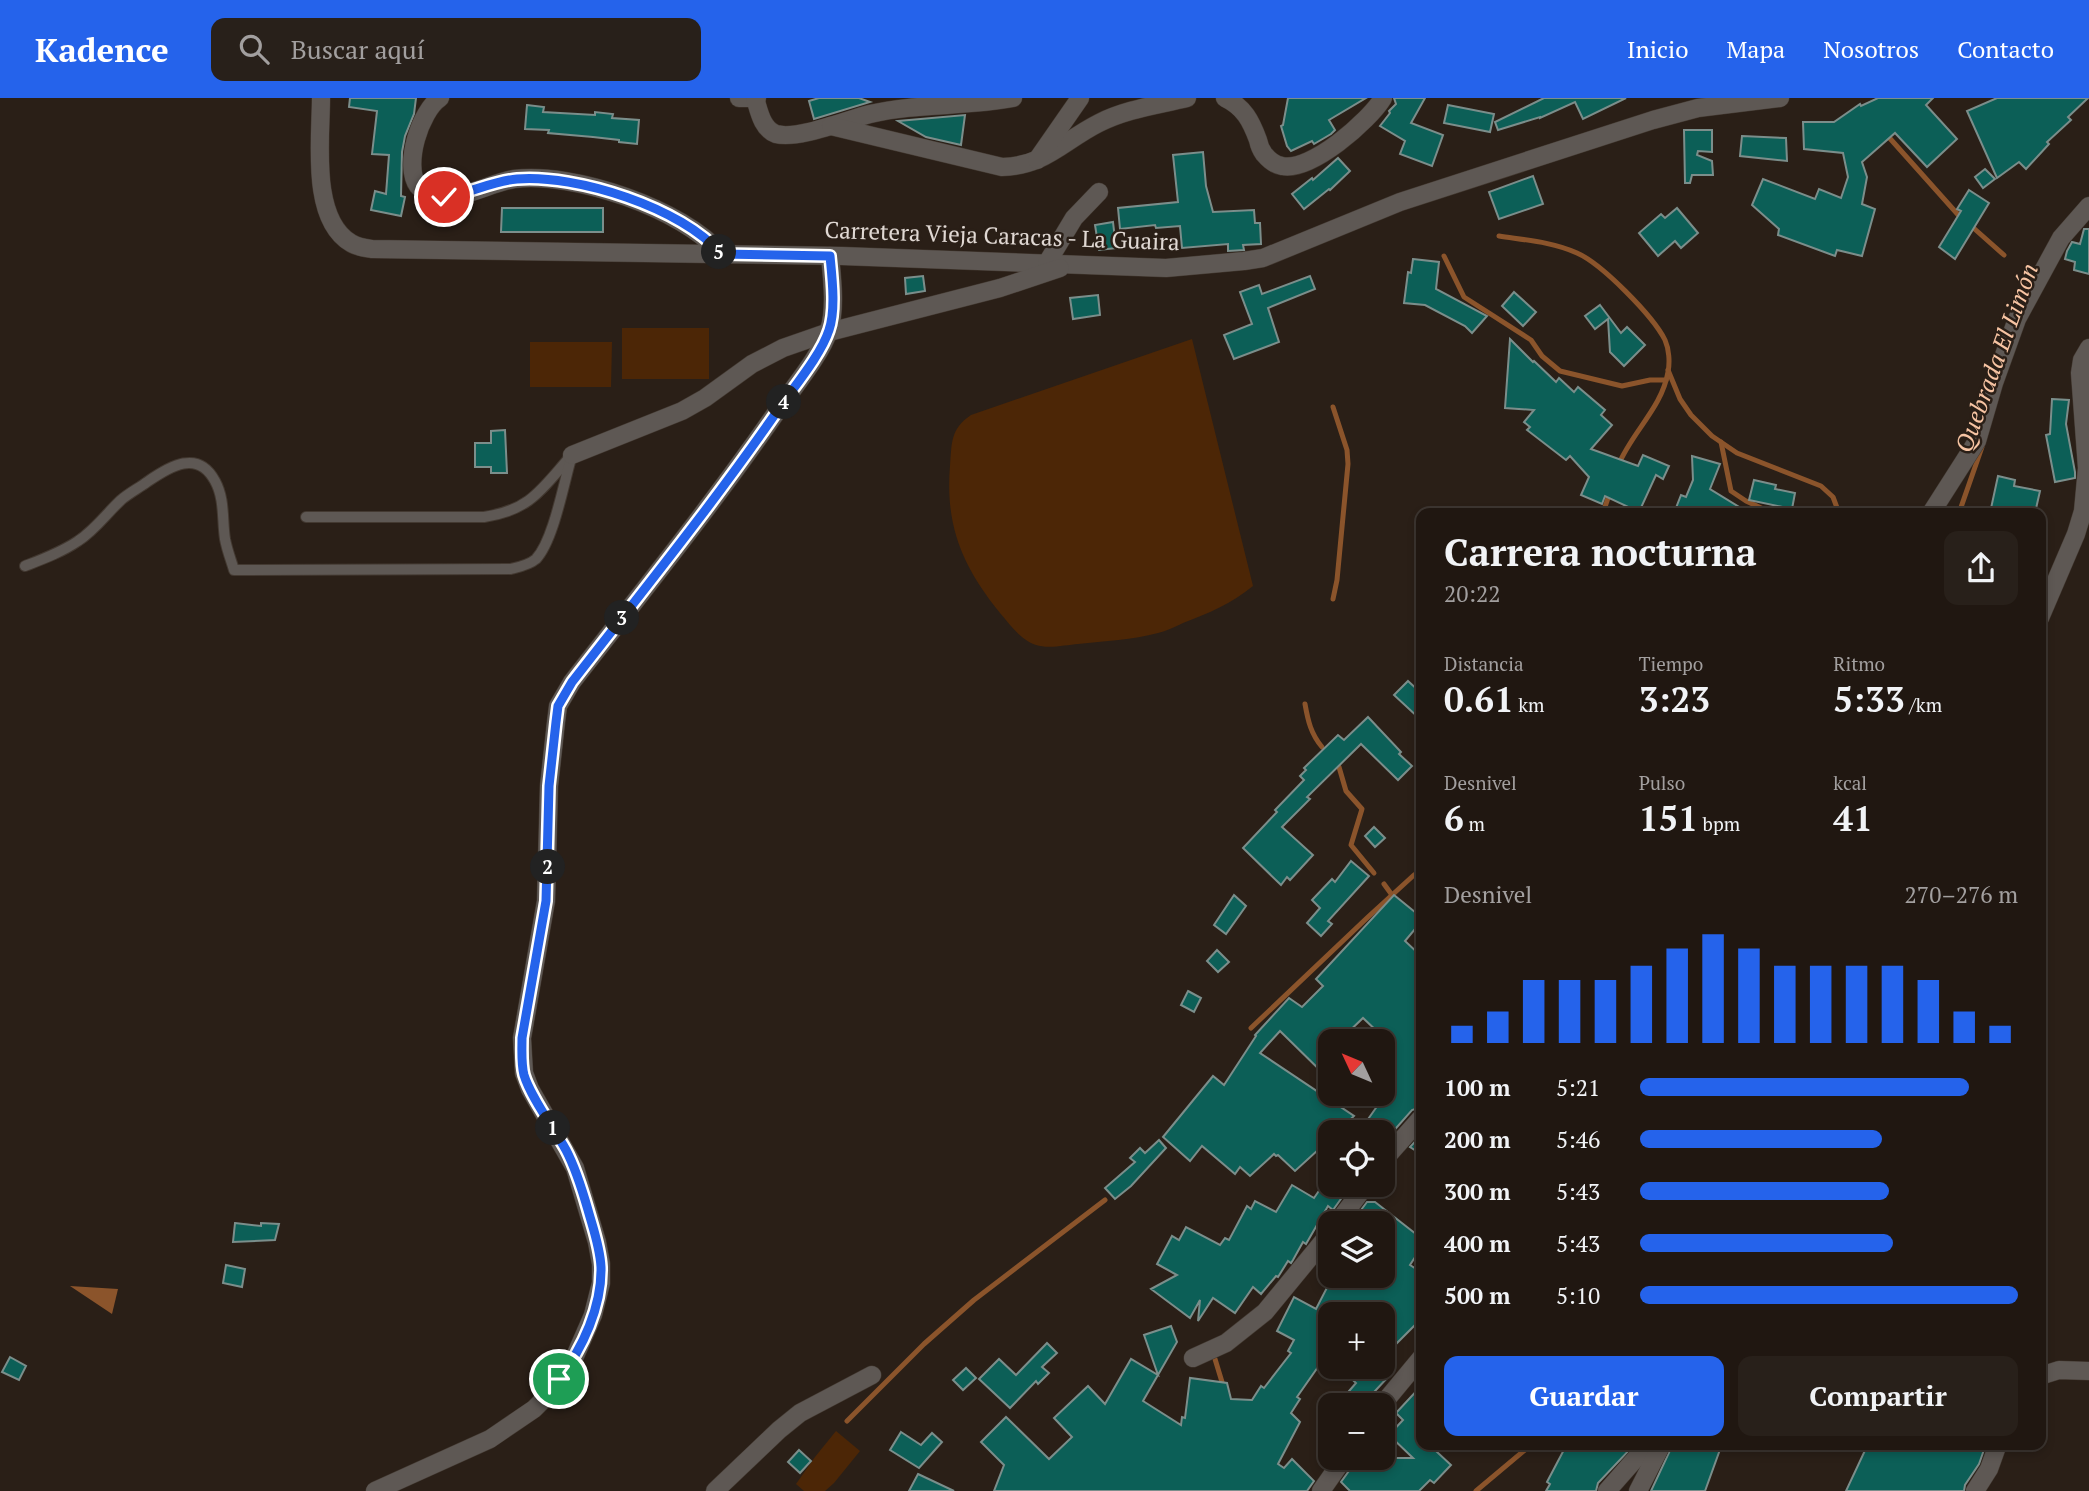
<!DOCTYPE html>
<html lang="es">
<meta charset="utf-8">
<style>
:root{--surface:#201711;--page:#28201a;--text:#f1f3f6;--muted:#a29f9f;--line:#3d3631;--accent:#2563eb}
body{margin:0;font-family:"PT Serif",serif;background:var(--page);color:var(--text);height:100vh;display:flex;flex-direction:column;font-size:26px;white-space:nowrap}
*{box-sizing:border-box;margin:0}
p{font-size:23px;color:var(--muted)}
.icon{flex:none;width:38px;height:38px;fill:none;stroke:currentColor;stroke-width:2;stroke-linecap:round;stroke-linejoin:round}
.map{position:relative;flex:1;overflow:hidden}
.panel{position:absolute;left:1416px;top:410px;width:630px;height:942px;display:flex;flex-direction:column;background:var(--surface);border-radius:14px;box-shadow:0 4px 10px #0003,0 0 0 2px var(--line)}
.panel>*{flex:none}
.needle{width:46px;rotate:314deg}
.fabs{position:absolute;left:1318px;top:931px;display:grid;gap:14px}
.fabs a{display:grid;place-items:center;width:77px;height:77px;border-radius:14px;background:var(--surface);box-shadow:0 4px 10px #0003,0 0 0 2px var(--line);font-size:35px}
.pin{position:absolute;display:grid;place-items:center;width:60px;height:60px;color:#fff;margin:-30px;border:4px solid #fff;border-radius:50%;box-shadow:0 2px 7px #0007}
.km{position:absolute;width:35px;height:35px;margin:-18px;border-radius:50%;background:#222;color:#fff;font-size:19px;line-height:35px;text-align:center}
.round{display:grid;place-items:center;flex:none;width:74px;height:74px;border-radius:14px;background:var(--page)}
.head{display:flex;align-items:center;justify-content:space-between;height:119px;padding:0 28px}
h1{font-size:38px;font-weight:600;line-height:52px}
.stats{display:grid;grid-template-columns:repeat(3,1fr);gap:10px;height:119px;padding:7px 28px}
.stats div{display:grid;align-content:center}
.stats b{font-size:35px;font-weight:600}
.stats small{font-size:19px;font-weight:400}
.stats p{font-size:19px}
.chart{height:196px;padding:14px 28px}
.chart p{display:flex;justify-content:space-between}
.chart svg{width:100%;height:126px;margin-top:7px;stroke:var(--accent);stroke-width:6}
.cta{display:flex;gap:14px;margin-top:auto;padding:14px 28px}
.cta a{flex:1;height:80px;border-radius:14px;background:var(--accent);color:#fff;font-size:28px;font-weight:600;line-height:80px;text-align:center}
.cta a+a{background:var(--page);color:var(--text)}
ul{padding:0 28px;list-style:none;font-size:23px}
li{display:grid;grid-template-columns:112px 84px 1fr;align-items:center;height:52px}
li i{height:18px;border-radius:9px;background:var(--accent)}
header{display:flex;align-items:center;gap:42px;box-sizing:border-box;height:98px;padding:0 35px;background:var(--accent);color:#fff}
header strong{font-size:33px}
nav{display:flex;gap:38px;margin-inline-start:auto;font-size:24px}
.search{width:490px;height:63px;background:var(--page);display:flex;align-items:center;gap:18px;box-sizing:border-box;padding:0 24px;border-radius:14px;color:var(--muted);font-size:26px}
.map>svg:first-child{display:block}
.green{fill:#4c2606}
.water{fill:#8b542b}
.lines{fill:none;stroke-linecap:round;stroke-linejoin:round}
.stream{stroke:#8b542b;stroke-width:5}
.building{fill:#0c5f57;stroke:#7b8e8b;stroke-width:2}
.lane-casing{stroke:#433931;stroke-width:12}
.street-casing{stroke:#433931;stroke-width:19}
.lane{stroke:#5e5854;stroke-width:10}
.street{stroke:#5e5854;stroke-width:18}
.route-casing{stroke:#fff;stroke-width:14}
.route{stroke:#2563eb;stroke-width:9}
.labels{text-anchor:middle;stroke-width:5;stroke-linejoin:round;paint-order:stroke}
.street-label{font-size:23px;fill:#e0d8d3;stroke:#2a1f17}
.water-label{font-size:24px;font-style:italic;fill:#f7c4a3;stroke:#2a1f17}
</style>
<header>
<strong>Kadence</strong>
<div class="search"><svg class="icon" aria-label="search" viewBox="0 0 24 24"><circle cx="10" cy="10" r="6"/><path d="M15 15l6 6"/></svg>Buscar aquí</div>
<nav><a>Inicio</a><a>Mapa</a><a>Nosotros</a><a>Contacto</a></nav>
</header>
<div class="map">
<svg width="2089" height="1393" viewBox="0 0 2089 1393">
<rect width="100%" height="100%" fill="#2a1f17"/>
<!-- green -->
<g class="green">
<rect x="622" y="230" width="87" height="51"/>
<path d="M1192,241L1253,488C1231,506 1209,515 1183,525C1175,529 1166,533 1158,535C1133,542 1104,543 1078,546C1066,547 1048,551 1036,547C1021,542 1010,527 1000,515C963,469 945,429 950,368C952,345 950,331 971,317Z"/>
<path d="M530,244H612L611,289H530Z"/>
<path d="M836,1333L860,1353L834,1385L825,1393H804L796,1386L815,1359Z"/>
</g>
<!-- water -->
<path class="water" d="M70,1188L118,1191L112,1216Z"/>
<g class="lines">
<!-- stream -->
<g class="stream">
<path d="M1886,36L1961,120"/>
<path d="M1969,126L2004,157"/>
<path d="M1499,138C1525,142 1553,144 1577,155C1602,166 1653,218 1665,242C1669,251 1670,264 1668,274C1662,310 1631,335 1618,368"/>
<path d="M1444,158L1464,199L1531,242L1542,258L1560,273L1622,288L1650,282H1666"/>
<path d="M1668,272L1680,301L1691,317L1712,338L1737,355L1821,388L1833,399L1839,415"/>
<path d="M1333,309L1347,352L1348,366L1337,482L1333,501"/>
<path d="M1721,344L1731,393L1746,403L1772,415"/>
<path d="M1603,415L1610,394"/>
<path d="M1959,415L1982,349"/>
<path d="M1305,606C1308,623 1311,636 1322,649"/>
<path d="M1339,669L1346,693L1362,711L1351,747L1374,775"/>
<path d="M1384,786L1392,797"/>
<path d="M1251,930L1368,819L1414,777"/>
<path d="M1215,1261L1222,1284"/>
<path d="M847,1323L924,1246L974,1202L1105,1102"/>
<path d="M1476,1393L1532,1346"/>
</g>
</g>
<!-- building -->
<g class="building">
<path d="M350,0H416L414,16L405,38L402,54L401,98L405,99L401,118L371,112L375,93L386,96L389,57L372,56L377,13L349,9Z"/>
<path d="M819,0H859L870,4L814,21L809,3Z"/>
<path d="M1288,0H1366L1329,22L1335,32L1331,36L1314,46L1312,43L1291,53L1287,48L1281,28L1283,27Z"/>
<path d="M1394,0H1425L1411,25L1443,37L1432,68L1400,56L1405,43L1380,28L1390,15L1389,13L1396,6Z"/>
<path d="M1544,0H1626L1583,21L1575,4L1540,20V19L1498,32L1495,24Z"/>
<path d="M1878,0H1933L1926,7L1957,41L1927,69L1895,35L1862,64L1867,79L1862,106L1875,111L1862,158L1837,152L1835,158L1778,137L1779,131L1752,107L1763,81L1815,101L1819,91L1841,100L1848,79L1843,55L1804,51L1803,24H1834L1860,6L1861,8Z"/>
<path d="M1997,0H2088L2068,19L2071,22L2047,44L2049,46L2026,71L2019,64L1997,80L1967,13Z"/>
<path d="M527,7L544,9L543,14L595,17V14L613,16L612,20L639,22L637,46L619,44V42L593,39L548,35L549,32L525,31Z"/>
<path d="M1448,7L1494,16L1490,34L1444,25Z"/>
<path d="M965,17L961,47L926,39L898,23Z"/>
<path d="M1684,32H1712V54L1698,53L1697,57L1712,63L1713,77H1692L1690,85H1685Z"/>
<path d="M1742,38L1786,40L1787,63L1740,58Z"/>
<path d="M1203,54L1206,88L1213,114L1254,112L1255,125H1260L1261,146L1243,147L1244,152L1228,153V146L1182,150L1180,128L1156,130L1155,127L1120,131L1118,110L1178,104L1173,57Z"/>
<path d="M1338,60L1350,73L1330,92L1329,91L1304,111L1292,96L1312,80L1313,82Z"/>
<path d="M1985,71L1995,81L1983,90L1975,79Z"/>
<path d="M1533,78L1543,106L1499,121L1489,94Z"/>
<path d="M1969,92L1989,105L1955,161L1939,149L1961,113L1957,111Z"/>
<path d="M502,110H603V134H501Z"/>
<path d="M1677,110L1698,135L1681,150L1675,143L1658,158L1639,135L1661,116L1665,120Z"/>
<path d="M1113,124L1116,150L1099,152L1095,127Z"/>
<path d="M2084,131H2089V176L2074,172L2075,164L2065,161L2067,153L2072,144L2080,146Z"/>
<path d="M1413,161L1439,164L1436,191L1487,218L1472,235L1465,228L1425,207L1404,205L1408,174L1411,175Z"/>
<path d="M923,178L925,193L906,196L905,180Z"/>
<path d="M1310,178L1315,191L1268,210L1279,244L1234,261L1224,237L1252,226L1240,194L1259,187L1262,196Z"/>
<path d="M1514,194L1536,214L1523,228L1502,208Z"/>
<path d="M1098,197L1100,217L1073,221L1070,200Z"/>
<path d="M1600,207L1621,235L1627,229L1645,247L1624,268L1610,254L1608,221L1595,231L1585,218Z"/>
<path d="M1510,241L1533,264L1534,263L1556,284L1559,280L1574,294L1578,289L1605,312L1601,317L1612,327L1591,351L1638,368L1643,357L1669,368L1663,381L1656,377L1639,414L1605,398L1602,406L1581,397L1589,379L1570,358L1566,362L1527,332L1530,329L1524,324L1534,312L1505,310Z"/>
<path d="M2052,301L2069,302L2066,326L2075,374V380L2055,384L2046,337L2050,336Z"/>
<path d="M505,332L507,375H491V369H475V345H491V333Z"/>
<path d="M1692,358L1720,366L1710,391L1749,415H1674L1681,397L1686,399L1693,382Z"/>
<path d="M1998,378L2015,382L2014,388L2040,393L2035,415H1990Z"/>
<path d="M1754,382L1776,387L1775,391L1795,395L1792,411L1749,402Z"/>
<path d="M1408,583L1421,595V622L1394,597Z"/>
<path d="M1368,619L1401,654L1399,656L1412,668L1398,682L1361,646L1307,699L1310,701L1282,729L1313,757L1290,782L1287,779L1281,787L1243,750L1277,714L1275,712L1304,682L1300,678L1306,672L1304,670L1338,637L1344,642Z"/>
<path d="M1374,729L1385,740L1375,749L1365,738Z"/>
<path d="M1351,763L1369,778L1328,823L1332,826L1321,838L1307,825L1320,810L1312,802L1332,781L1335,784Z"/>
<path d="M1234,797L1246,808L1226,836L1214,827Z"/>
<path d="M1394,797L1421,819V824L1405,843L1421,858V1009L1412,1012L1382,1046V1034H1359L1378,1007L1365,996H1382V938L1363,920L1339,943H1330V982L1280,933L1260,955L1354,1018L1337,1034H1330V1041L1295,1073L1278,1057L1276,1058L1274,1056L1250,1078L1240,1069L1235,1076L1202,1048L1190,1063L1163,1039L1213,978L1224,987L1256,938L1255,937L1289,900L1302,909L1323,888L1316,881Z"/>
<path d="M1217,852L1229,864L1218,874L1207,863Z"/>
<path d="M1188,893L1201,900L1194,914L1181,907Z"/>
<path d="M1421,1037V1056L1410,1049Z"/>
<path d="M1159,1042L1166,1050L1131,1088L1115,1101L1105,1090L1135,1064L1130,1060L1140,1050L1145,1055Z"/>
<path d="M1292,1087L1314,1100L1323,1087H1341L1348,1091L1333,1112L1328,1108L1306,1146L1303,1144L1293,1162L1291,1165L1288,1163L1278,1179L1276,1178L1261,1196L1253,1189L1235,1215L1213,1200L1198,1223L1200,1202L1190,1220L1151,1191L1177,1177L1157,1166L1172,1138L1179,1142L1186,1129L1220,1147L1225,1140L1229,1142L1247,1108L1251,1111L1255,1103L1276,1114Z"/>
<path d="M1367,1104H1375L1421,1140V1150L1410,1167L1421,1174V1233L1415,1227L1396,1246L1382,1233V1216H1330V1275L1318,1269L1297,1299L1300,1301L1291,1315L1300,1324L1278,1366L1284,1370L1292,1361L1314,1383L1307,1393H994L1004,1367L981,1344L1006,1319L1049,1361L1072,1339L1054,1320L1088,1288L1105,1306L1131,1261L1158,1277L1144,1237L1171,1228L1177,1244L1143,1303L1181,1327L1182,1319L1185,1320L1190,1280L1227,1285L1231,1301L1252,1302L1261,1288L1264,1290L1291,1255L1288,1253L1294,1242L1277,1233L1294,1199L1316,1211L1333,1178H1382V1125L1352,1124Z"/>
<path d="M235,1125L261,1128V1125L279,1126L275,1142L233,1144Z"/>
<path d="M226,1167L245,1171L242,1189L223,1185Z"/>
<path d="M1047,1245L1057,1255L1042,1269L1049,1275L1038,1286L1036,1283L1010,1310L979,1281L999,1261L1016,1277Z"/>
<path d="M10,1259L26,1268L19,1282L2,1274Z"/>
<path d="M1339,1269H1379L1389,1278L1362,1307H1337L1356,1285Z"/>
<path d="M966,1270L976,1280L963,1292L953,1282Z"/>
<path d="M1421,1288V1346H1445L1437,1354L1451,1367L1434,1385L1430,1382L1419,1393H1350L1341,1384L1354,1366L1357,1370L1366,1360H1413L1389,1337L1403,1322L1396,1315Z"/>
<path d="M901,1334L921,1347L932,1335L942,1344L919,1370L890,1352Z"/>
<path d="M1567,1346H1635L1598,1385L1596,1393H1546L1550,1386L1547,1384Z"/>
<path d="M1673,1346H1722L1705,1393H1651Z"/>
<path d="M1868,1346H1986L1979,1366L1965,1387L1964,1393H1846Z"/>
<path d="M799,1352L811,1363L800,1375L788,1364Z"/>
<path d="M918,1376L954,1393H909Z"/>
</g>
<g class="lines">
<defs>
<g id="lane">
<path d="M306,419H484C530,412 541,392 570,359"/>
<path d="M25,468C43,461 62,454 78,443C95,432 106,416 121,402C129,395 139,390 147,384C170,368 198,351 215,383C225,401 222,422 225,441C227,452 231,462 234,472L511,471C519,469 529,467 536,461C554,442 564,383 572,357"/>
</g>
<g id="street">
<path d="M321,0C321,40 310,121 351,145C357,149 365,150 372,151L842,158L1166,170L1244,163L1263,160L1400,104L1653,22L1698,10L1780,0"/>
<path d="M440,0C420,13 403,68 418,88C422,93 435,97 442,99C460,102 494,84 514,81C572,73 684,111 721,156"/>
<path d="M739,0H757"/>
<path d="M755,0C759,13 762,31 776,36C798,42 846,22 870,16C917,5 966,9 1013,0"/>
<path d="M1225,0C1244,9 1251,23 1258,42C1259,47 1261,52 1264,56C1269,62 1275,67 1282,68C1311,74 1369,23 1383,0"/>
<path d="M831,28L1002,69C1045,68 1063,43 1099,25C1126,11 1158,7 1187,0"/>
<path d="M1037,62L1080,0"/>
<path d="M1047,165L1074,120L1099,94"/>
<path d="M572,357L682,313L705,300L752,266L783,250L829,234L1000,190L1060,170"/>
<path d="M1931,415L1977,343L1994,285L2017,221L2061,140L2089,108"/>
<path d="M2040,520L2076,436L2083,413L2087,370L2080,275L2082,262L2089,250"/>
<path d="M1382,1064L1421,1020"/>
<path d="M1337,1125L1366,1087"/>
<path d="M1193,1260L1226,1245L1265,1214L1330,1135"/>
<path d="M2040,1278L2059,1272L2089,1273"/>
<path d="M1382,1307L1421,1260"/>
<path d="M375,1393L490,1341L534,1311L546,1299L572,1265L593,1217L601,1185V1166L597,1144L575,1070L530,991L524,975L522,940L546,803L549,688L556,624L558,608L572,584C642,494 713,406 778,312C793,290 821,257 829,232C836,211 832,179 830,158"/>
<path d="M715,1393L779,1332L800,1315L872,1277"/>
<path d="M1321,1393L1344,1360"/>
<path d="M1607,1393L1637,1359L1652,1346"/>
<path d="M1638,1393L1662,1346"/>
<path d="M1975,1393L1989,1371L1998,1346"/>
</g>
</defs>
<!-- lane casing -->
<use href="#lane" class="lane-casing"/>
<!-- street casing -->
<use href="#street" class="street-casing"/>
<!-- lane -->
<use href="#lane" class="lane"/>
<!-- street -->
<use href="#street" class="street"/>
</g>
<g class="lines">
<defs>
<path id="route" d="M444,99C469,96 492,83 517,81C576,76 683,110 721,156L830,158C832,179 836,212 829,232C821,257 793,290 778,312C713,406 642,494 572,584L558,608L556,624L549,688L546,803L522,940C522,952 521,966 524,977C531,1000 554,1030 566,1052C576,1071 582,1091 588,1112C593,1130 600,1149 601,1169C602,1208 583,1250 559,1281"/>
</defs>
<!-- route casing -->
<use href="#route" class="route-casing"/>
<!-- route -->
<use href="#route" class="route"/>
</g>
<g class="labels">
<!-- street labels -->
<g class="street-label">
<text transform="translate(1002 138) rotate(2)" y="8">Carretera Vieja Caracas - La Guaira</text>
</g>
<!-- water labels -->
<g class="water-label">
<text transform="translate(1997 260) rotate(-70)" y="8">Quebrada El Limón</text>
</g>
</g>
</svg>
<div class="fabs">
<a><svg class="needle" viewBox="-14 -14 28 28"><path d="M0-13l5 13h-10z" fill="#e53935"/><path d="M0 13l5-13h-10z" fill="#a29f9f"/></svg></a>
<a><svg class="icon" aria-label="locate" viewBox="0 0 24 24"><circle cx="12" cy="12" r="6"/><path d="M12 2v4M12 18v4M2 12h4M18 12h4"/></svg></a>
<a><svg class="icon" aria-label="layers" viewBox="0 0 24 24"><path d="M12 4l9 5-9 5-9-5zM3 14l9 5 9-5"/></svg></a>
<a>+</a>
<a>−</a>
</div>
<div class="pin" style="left:559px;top:1281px;background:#1e9e55"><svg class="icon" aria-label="arrive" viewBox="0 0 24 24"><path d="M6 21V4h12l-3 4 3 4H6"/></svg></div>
<div class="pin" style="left:444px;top:99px;background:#d93025"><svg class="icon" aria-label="check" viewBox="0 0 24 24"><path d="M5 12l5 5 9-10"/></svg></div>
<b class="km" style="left:553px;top:1030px">1</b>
<b class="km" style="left:548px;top:769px">2</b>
<b class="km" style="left:622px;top:520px">3</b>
<b class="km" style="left:784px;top:304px">4</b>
<b class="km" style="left:719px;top:154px">5</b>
<section class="panel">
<div class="head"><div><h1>Carrera nocturna</h1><p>20:22</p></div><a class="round"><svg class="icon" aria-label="share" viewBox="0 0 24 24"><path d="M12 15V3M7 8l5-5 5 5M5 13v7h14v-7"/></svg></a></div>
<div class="stats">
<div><p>Distancia</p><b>0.61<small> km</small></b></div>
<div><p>Tiempo</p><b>3:23</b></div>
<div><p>Ritmo</p><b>5:33<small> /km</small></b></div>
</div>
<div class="stats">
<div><p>Desnivel</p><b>6<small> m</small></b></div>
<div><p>Pulso</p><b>151<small> bpm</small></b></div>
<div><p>kcal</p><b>41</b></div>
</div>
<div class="chart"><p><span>Desnivel</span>270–276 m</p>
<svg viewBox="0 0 160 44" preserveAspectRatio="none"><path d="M5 44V38M15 44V33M25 44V22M35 44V22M45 44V22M55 44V17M65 44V11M75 44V6M85 44V11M95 44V17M105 44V17M115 44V17M125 44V17M135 44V22M145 44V33M155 44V38"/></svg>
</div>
<ul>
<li><b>100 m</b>5:21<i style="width:87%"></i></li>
<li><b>200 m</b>5:46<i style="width:64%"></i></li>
<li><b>300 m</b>5:43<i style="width:66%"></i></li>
<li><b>400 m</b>5:43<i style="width:67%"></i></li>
<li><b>500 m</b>5:10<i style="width:100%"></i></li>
</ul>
<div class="cta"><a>Guardar</a><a>Compartir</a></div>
</section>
</div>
